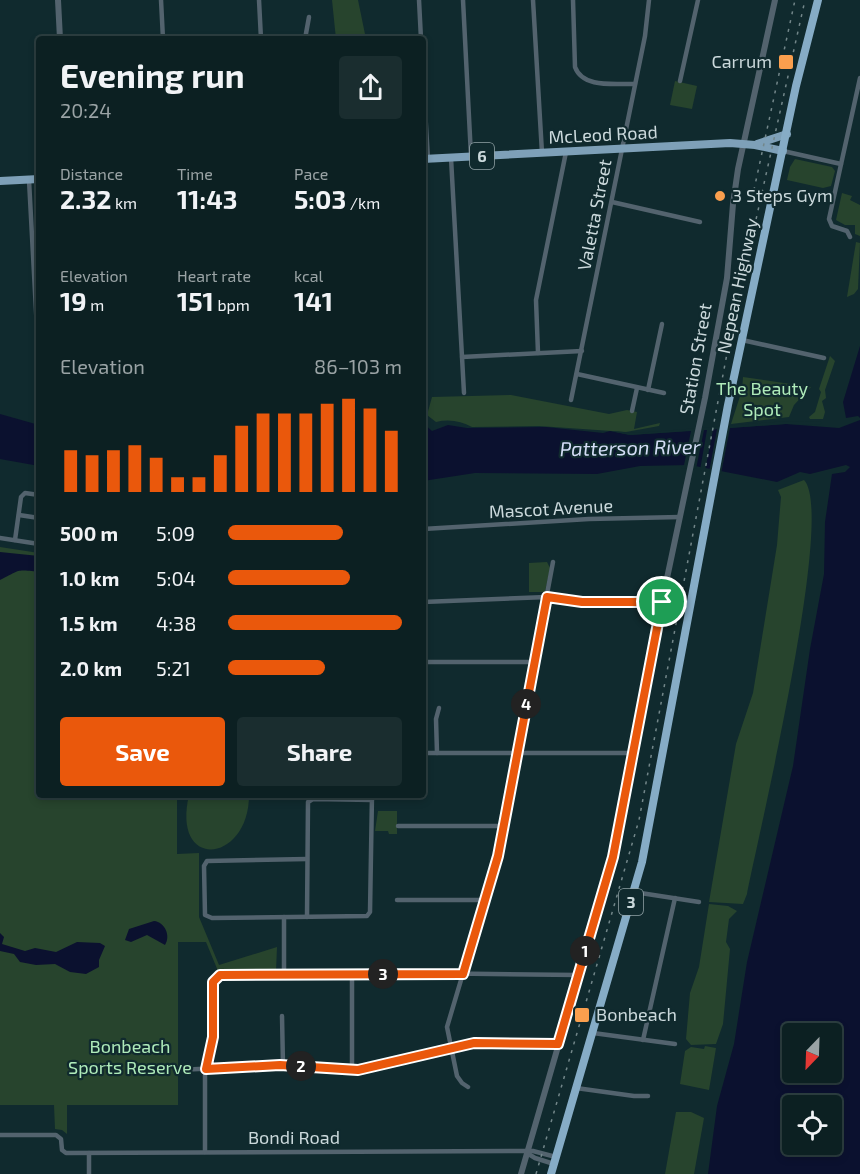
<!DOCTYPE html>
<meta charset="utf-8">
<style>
:root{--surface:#0c2022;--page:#1a2d2f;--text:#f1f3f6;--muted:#9aa3a5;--line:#2c3e40;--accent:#ea580c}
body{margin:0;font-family:"Exo 2",sans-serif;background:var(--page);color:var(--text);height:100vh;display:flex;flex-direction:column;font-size:22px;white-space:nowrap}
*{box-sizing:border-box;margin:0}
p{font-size:20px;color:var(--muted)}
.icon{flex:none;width:33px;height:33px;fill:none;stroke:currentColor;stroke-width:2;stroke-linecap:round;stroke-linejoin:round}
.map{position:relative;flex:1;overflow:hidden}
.panel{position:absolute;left:36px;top:36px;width:390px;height:762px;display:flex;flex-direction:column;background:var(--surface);border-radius:6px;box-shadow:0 3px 9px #0003,0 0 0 2px var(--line)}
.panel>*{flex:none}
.needle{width:39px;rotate:203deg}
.tools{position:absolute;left:782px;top:1023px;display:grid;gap:12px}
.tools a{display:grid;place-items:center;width:60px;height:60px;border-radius:6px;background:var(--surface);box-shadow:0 3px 9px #0003,0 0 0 2px var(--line);font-size:30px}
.pin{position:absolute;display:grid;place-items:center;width:51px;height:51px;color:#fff;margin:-26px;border:3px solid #fff;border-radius:50%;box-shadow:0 2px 6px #0007}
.km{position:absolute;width:30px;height:30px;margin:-15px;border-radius:50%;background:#222;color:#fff;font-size:16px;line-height:30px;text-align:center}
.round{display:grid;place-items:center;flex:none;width:63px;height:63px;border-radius:6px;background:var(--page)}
.overview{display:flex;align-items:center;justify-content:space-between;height:102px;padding:0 24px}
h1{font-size:33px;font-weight:700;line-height:45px}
.metrics{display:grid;grid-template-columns:repeat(3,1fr);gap:9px;height:102px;padding:6px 24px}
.metrics div{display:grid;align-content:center}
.metrics b{font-size:26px;font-weight:700}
.metrics small{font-size:16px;font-weight:400}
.metrics p{font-size:16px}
.chart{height:168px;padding:12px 24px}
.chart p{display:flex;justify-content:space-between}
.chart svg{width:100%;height:108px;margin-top:6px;stroke:var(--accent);stroke-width:6}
.cta{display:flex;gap:12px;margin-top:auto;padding:12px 24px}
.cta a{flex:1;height:69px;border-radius:6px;background:var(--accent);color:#fff;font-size:24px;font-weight:700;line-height:69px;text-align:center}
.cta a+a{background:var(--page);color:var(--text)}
ul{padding:0 24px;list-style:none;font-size:20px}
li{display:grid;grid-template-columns:96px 72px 1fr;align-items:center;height:45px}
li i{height:15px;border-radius:8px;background:var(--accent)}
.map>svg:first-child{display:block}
.green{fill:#27442d}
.water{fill:#0b112f;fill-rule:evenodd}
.pier{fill:#102a2e}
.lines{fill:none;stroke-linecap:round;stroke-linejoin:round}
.minor{stroke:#53636e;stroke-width:4.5}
.tertiary{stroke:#53636e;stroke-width:6}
.primary{stroke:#7ea0b8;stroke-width:8}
.trunk{stroke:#86acc6;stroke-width:8}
.rail{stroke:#73878a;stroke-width:1.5;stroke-dasharray:3 6;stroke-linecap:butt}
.route-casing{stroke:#fff;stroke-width:12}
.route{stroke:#ea580c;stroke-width:8}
.poi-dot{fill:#fa9f4e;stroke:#102a2e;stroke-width:2}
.labels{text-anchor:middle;stroke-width:4.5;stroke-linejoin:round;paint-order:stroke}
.shield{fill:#102a2e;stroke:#93a4a8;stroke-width:1.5}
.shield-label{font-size:16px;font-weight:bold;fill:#cbd9dc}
.poi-label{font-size:18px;fill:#cbd9dc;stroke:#102a2e;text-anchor:start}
.street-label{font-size:18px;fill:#cbd9dc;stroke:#102a2e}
.park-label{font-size:18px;fill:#afebba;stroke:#102a2e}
.water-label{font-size:20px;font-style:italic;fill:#d4ddf6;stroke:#102a2e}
</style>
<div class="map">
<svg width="860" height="1174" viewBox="0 0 860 1174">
<rect width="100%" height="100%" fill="#102a2e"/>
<!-- green -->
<g class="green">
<path d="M332,0H358L366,39H336Z"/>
<path d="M675,81L697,86L692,109L670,105Z"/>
<path d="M795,159L832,167L835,171L831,186L823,188L787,180L790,167Z"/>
<path d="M842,193L852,196L850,200L860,205V236L855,234V225H845L836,220Z"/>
<path d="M856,242L860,243L858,289L854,294L847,297Z"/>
<path d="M830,356L835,361L825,390L826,398L822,401L825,412L823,419H810L809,417L815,412L821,392L819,389Z"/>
<path d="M743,377L811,387L794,405L789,417L731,424L742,390Z"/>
<path d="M511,395L609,414L627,410L637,412L634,429L660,423L659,426L626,432L539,426L472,427C461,421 449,419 436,422L427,415L432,397Z"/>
<path d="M804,480C836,513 758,836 747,894L743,904L709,902L736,744L753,693L777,545L781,497L778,490Z"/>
<path d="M0,547L39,553V795H177V854L199,853V917L219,965L277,947L276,971H218L206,942H178V1105H67V1134L62,1130L55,1129L54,1105H0Z"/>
<path d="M547,562L550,568L545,592H529V563Z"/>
<path d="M189,795H249C249,863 171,872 189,795Z"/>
<path d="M378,811H397V834H389L388,831H375Z"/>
<path d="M709,904L728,906L737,911L729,919L726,942L730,949L723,1024L716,1044L691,1045L686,1039L690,993L699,967Z"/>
<path d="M705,1046L716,1048L709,1090L680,1084L685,1051L691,1047L704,1049Z"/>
<path d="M676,1112H691L704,1118L694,1174H665Z"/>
</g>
<!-- water -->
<g class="water">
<path d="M860,346V418L858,416L846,418L843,402Z"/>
<path d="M0,414L39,425V466L0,459Z"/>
<path d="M860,420V1174H708L717,1106L734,1044L747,962L793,766L810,649L824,574L825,522L832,474L845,472L850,467L846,465L810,474L800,472L777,482L690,465L640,466L597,474L475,473L423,481V423L432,431L448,425L467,428L546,427L603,433L610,431L630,435L786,424L839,428ZM792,1034H831V1072H792ZM792,1106H831V1144H792Z"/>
<path d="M0,552L39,556V572C14,569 21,570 0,580Z"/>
<path d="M154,921C165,922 171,936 165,945L147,935L131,942L125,940L129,929Z"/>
<path d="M0,933L4,937L2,944L25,951L35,948L56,952L77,942L100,943L105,946L99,960V967L86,974L70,972L55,964L36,965L20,962L14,954L0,951Z"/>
</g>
<!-- pier -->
<path class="pier" d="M787,421L822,422L820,425L786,424L730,428L721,474L709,472L717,429L713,430L705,471L700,470L707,430H704L696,469L681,468L684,465L691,431L630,435L610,431L636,433Z"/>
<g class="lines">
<!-- minor -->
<g class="minor">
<path d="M161,0L163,39"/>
<path d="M259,0L261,39"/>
<path d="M419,0L421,39"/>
<path d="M463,0L471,156"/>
<path d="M533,0L542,153"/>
<path d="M573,0L575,67C583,89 616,83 635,84"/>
<path d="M305,39L309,17"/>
<path d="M423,76L428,159"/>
<path d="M680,81L698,0"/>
<path d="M783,151L841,164"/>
<path d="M451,158L464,393"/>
<path d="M29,180L39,367"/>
<path d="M612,202L700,222"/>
<path d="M850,237L847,231L832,226L829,219L860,78"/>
<path d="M742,340L824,358"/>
<path d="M538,353L536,300L566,152"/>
<path d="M462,357L582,351"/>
<path d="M577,374L664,393"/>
<path d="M648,390L662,324"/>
<path d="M571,400L645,36L649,0"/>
<path d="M632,411L637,388"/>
<path d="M19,515L39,518"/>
<path d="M423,529L589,519L680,517"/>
<path d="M0,538L39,544"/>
<path d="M15,540L21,497L25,493L39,495"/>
<path d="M423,602L547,597L582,602H662"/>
<path d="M423,662H533"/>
<path d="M423,753H632"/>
<path d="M437,753L436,719L439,708"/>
<path d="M398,826H503"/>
<path d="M307,859L207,861L204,866L205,915L212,918L367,916L370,912L372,795"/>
<path d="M634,892L699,902"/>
<path d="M397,900H485"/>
<path d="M284,917V976"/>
<path d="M307,917L308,802L313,799L372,800"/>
<path d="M282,1016L283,1065"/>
<path d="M593,1033L675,1044"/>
<path d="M643,1040L675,898"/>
<path d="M178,1070L280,1065L358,1070L474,1043L558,1044"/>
<path d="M352,1070V975"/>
<path d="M468,1087L462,1083L457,1076L447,1027L498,856L553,562"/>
<path d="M576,1088L634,1096H648"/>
<path d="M0,1135H56L61,1139L62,1150L66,1153L533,1151L556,1157"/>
<path d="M205,1152V1075L213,1037V983L220,975L417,973L578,975"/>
<path d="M527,1153L535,1158L554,1164"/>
<path d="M89,1174V1153"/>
</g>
<!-- tertiary -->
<g class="tertiary">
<path d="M58,0L60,39"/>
<path d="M521,1174L613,857L647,673L705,398L727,278L733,204L738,169L775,0"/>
</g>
<!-- primary -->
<g class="primary">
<path d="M757,144L787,134"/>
<path d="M423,159L730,143L755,145L783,151"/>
<path d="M0,181L39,179"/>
</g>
<!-- trunk -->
<path class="trunk" d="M551,1174L642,862L728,405L796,86L818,0"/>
<!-- rail -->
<g class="rail">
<path d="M752,199L795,0"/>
<path d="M536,1174L639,820L732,327L805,0"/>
</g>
</g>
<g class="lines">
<defs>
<path id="route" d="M547,597L582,602H662L613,857L558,1044L474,1043L358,1070L280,1065L206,1069L213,1037V982L220,975L463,974L498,856Z"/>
</defs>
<!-- route casing -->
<use href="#route" class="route-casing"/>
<!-- route -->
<use href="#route" class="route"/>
</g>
<!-- markers -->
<g class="poi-dot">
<rect x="778" y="54" width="16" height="16" rx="3"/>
<circle cx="720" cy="196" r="6"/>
<rect x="574" y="1007" width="16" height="16" rx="3"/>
</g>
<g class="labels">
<!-- shield labels -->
<g class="shield">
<rect x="470" y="143" width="24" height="26" rx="4.5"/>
<rect x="619" y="889" width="24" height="26" rx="4.5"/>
</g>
<g class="shield-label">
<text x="482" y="162">6</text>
<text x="631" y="908">3</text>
</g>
<!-- poi labels -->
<g class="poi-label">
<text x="772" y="68" text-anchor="end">Carrum</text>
<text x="732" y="202">3 Steps Gym</text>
<text x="596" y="1021">Bonbeach</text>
</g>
<!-- street labels -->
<g class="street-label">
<text transform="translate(603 135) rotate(-3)" y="6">McLeod Road</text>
<text transform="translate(595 215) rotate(-79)" y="6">Valetta Street</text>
<text transform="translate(738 286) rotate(-78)" y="6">Nepean Highway</text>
<text transform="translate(696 359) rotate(-80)" y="6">Station Street</text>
<text transform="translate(551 509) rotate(-3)" y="6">Mascot Avenue</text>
<text x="294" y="1144">Bondi Road</text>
</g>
<!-- park labels -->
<g class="park-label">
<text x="762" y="395">The Beauty<tspan x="762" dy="21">Spot</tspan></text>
<text x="130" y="1053">Bonbeach<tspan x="130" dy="21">Sports Reserve</tspan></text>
</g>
<!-- water labels -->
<g class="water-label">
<text transform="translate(630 448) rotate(-1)" y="7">Patterson River</text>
</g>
</g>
</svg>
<div class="tools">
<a><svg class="needle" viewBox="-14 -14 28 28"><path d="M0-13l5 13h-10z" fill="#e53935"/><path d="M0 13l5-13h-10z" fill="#9aa3a5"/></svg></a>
<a><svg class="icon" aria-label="locate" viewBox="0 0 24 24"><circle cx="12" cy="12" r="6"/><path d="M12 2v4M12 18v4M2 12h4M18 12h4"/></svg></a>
</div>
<div class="pin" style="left:662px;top:602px;background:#1e9e55"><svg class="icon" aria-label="arrive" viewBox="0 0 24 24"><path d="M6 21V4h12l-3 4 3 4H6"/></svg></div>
<b class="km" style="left:585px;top:951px">1</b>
<b class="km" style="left:301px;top:1066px">2</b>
<b class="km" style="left:383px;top:974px">3</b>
<b class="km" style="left:526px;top:704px">4</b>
<section class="panel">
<div class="overview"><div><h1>Evening run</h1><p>20:24</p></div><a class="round"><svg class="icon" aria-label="share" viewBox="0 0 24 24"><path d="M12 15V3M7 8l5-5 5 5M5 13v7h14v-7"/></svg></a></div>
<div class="metrics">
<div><p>Distance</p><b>2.32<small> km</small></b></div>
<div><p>Time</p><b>11:43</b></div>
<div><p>Pace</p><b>5:03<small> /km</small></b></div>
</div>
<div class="metrics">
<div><p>Elevation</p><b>19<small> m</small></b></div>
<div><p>Heart rate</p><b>151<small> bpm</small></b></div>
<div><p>kcal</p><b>141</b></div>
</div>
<div class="chart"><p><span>Elevation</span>86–103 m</p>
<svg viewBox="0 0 160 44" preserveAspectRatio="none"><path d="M5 44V27M15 44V29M25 44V27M35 44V25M45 44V30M55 44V38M65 44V38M75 44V29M85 44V17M95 44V12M105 44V12M115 44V12M125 44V8M135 44V6M145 44V10M155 44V19"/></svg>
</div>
<ul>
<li><b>500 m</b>5:09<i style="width:66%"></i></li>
<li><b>1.0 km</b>5:04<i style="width:70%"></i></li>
<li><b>1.5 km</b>4:38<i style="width:100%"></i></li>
<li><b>2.0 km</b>5:21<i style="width:56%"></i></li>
</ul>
<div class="cta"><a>Save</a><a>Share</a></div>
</section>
</div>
